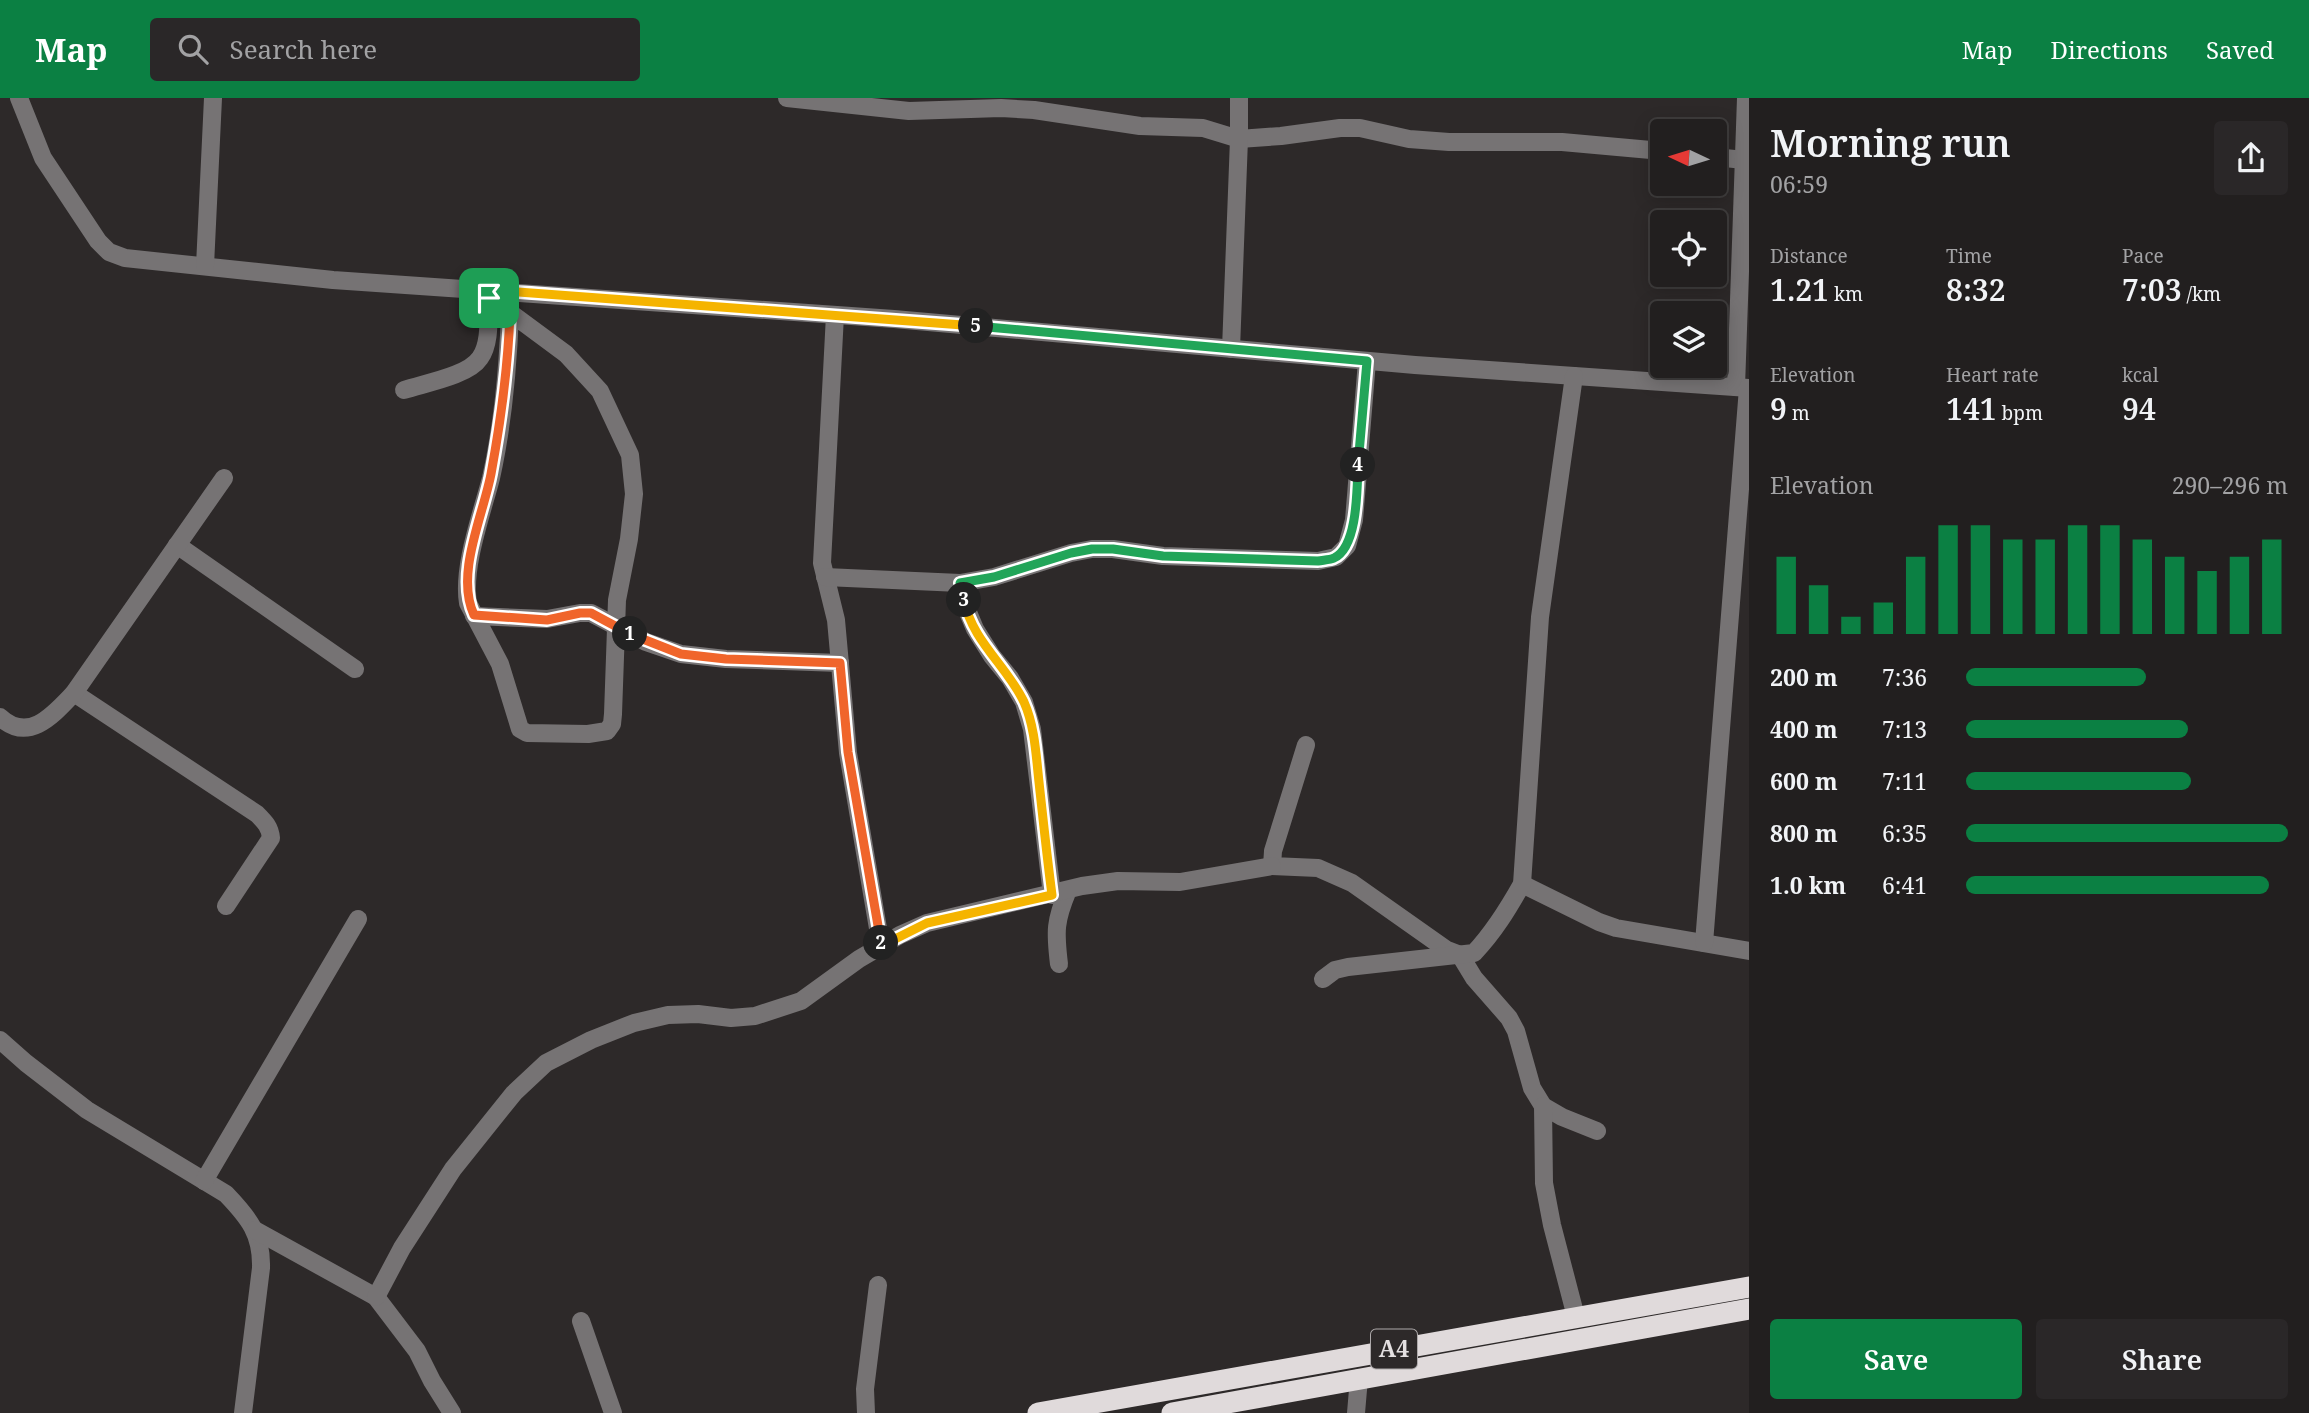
<!DOCTYPE html>
<meta charset="utf-8">
<style>
:root{--surface:#221f1f;--page:#2a2728;--text:#f1f3f6;--muted:#a2a2a4;--line:#3f3d3d;--accent:#0b8043}
body{margin:0;font-family:"Noto Serif",serif;background:var(--page);color:var(--text);height:100vh;display:flex;flex-direction:column;font-size:26px;white-space:nowrap}
*{box-sizing:border-box;margin:0}
p{font-size:23px;color:var(--muted)}
.icon{flex:none;width:38px;height:38px;fill:none;stroke:currentColor;stroke-width:2;stroke-linecap:round;stroke-linejoin:round}
.map{position:relative;flex:1;overflow:hidden}
.drawer{display:flex;flex-direction:column;background:var(--surface);width:560px}
.drawer>*{flex:none}
.needle{width:46px;rotate:274deg}
.fabs{position:absolute;left:1650px;top:21px;display:grid;gap:14px}
.fabs a{display:grid;place-items:center;width:77px;height:77px;border-radius:7px;background:var(--surface);box-shadow:0 4px 18px #0003,0 0 0 2px var(--line);font-size:35px}
.pin{position:absolute;display:grid;place-items:center;width:60px;height:60px;color:#fff;margin:-30px;border-radius:14px;box-shadow:0 4px 10px #0006}
.km{position:absolute;width:35px;height:35px;margin:-18px;border-radius:50%;background:#222;color:#fff;font-size:19px;line-height:35px;text-align:center}
.round{display:grid;place-items:center;flex:none;width:74px;height:74px;border-radius:7px;background:var(--page)}
.head{display:flex;align-items:center;justify-content:space-between;height:119px;padding:0 21px}
h1{font-size:38px;font-weight:600;line-height:52px}
.metrics{display:grid;grid-template-columns:repeat(3,1fr);gap:10px;height:119px;padding:7px 21px}
.metrics div{display:grid;align-content:center}
.metrics b{font-size:30px;font-weight:600}
.metrics small{font-size:19px;font-weight:400}
.metrics p{font-size:19px}
.chart{height:196px;padding:14px 21px}
.chart p{display:flex;justify-content:space-between}
.chart svg{width:100%;height:126px;margin-top:7px;stroke:var(--accent);stroke-width:6}
.action{display:flex;gap:14px;margin-top:auto;padding:14px 21px}
.action a{flex:1;height:80px;border-radius:7px;background:var(--accent);color:#fff;font-size:28px;font-weight:600;line-height:80px;text-align:center}
.action a+a{background:var(--page);color:var(--text)}
ul{padding:0 21px;list-style:none;font-size:23px}
li{display:grid;grid-template-columns:112px 84px 1fr;align-items:center;height:52px}
li i{height:18px;border-radius:9px;background:var(--accent)}
header{display:flex;align-items:center;gap:42px;box-sizing:border-box;height:98px;padding:0 35px;background:var(--accent);color:#fff}
header strong{font-size:33px}
nav{display:flex;gap:38px;margin-inline-start:auto;font-size:24px}
.search{width:490px;height:63px;background:var(--page);display:flex;align-items:center;gap:18px;box-sizing:border-box;padding:0 24px;border-radius:7px;color:var(--muted);font-size:26px}
main{display:flex;flex:1;min-height:0}
.map>svg:first-child{display:block}
.lines{fill:none;stroke-linecap:round;stroke-linejoin:round}
.minor{stroke:#767374;stroke-width:18}
.highway{stroke:#e0dadb;stroke-width:21}
.split-1-casing{stroke:#fff;stroke-width:14}
.split-2-casing{stroke:#fff;stroke-width:14}
.split-3-casing{stroke:#fff;stroke-width:14}
.split-4-casing{stroke:#fff;stroke-width:14}
.split-5-casing{stroke:#fff;stroke-width:14}
.split-6-casing{stroke:#fff;stroke-width:14}
.split-1{stroke:#f0652b;stroke-width:9}
.split-2{stroke:#f0652b;stroke-width:9}
.split-3{stroke:#f5b400;stroke-width:9}
.split-4{stroke:#22a559;stroke-width:9}
.split-5{stroke:#22a559;stroke-width:9}
.split-6{stroke:#f5b400;stroke-width:9}
.labels{text-anchor:middle;stroke-width:6;stroke-linejoin:round;paint-order:stroke}
.shield{fill:#2d2929;stroke:#ada9aa;stroke-width:2}
.shield-label{font-size:23px;font-weight:bold;fill:#e4e0e1}
</style>
<header>
<strong>Map</strong>
<div class="search"><svg class="icon" aria-label="search" viewBox="0 0 24 24"><circle cx="10" cy="10" r="6"/><path d="M15 15l6 6"/></svg>Search here</div>
<nav><a>Map</a><a>Directions</a><a>Saved</a></nav>
</header>
<main>
<div class="map">
<svg width="1749" height="1315" viewBox="0 0 1749 1315">
<rect width="100%" height="100%" fill="#2d2929"/>
<g class="lines">
<!-- minor -->
<g class="minor">
<path d="M19,0L43,60L98,143L109,154L125,160L333,182L894,221L1415,267L1749,290"/>
<path d="M787,0L909,13L1001,10L1034,12L1140,28L1203,30L1239,41L1281,38L1340,30H1360L1409,41L1449,44H1562L1662,53"/>
<path d="M1715,59L1744,62"/>
<path d="M205,168L213,0"/>
<path d="M478,191L566,256L600,293L630,357L634,396L629,441L617,502L613,616L612,626L607,633L588,636L527,635L520,631L500,566L468,505C462,469 482,415 491,380C503,326 508,270 510,215"/>
<path d="M835,217L822,465L836,522L848,655L881,848"/>
<path d="M1231,251L1239,41V0"/>
<path d="M1736,289L1746,0"/>
<path d="M404,292C425,285 468,278 480,260C491,245 488,217 489,200"/>
<path d="M177,447L355,571"/>
<path d="M825,479L960,485L994,479L1071,455L1092,451H1113L1163,458L1318,463L1336,459L1347,448L1354,422L1367,263"/>
<path d="M960,485L965,507L975,531L992,558L1010,580L1024,604L1032,631L1052,797"/>
<path d="M474,518L547,521L580,515H591L646,544L681,556L726,561L840,565"/>
<path d="M74,595L257,716C265,724 270,729 271,740L226,808"/>
<path d="M0,619C29,646 54,616 74,595L224,380"/>
<path d="M1306,647L1273,753L1272,768L1318,770L1352,785L1447,852L1460,857L1474,880L1509,920L1516,933L1532,990L1543,1008L1562,1019L1597,1033"/>
<path d="M1522,786L1599,824L1616,830L1749,853"/>
<path d="M1704,845L1748,290"/>
<path d="M1059,866C1055,833 1055,823 1068,792"/>
<path d="M1323,881L1335,872L1348,869L1474,855C1494,834 1508,811 1522,786L1540,519L1574,278"/>
<path d="M0,942L26,965L87,1012L226,1096C249,1120 262,1136 261,1170L243,1315"/>
<path d="M1543,1008L1544,1085L1552,1127L1576,1219"/>
<path d="M204,1083L358,821"/>
<path d="M255,1132L376,1199L417,1253L432,1283L452,1315"/>
<path d="M376,1199L402,1150L453,1071L514,995L546,965L591,942L634,925L668,917L698,916L731,920L755,918L801,903L859,861L900,837L927,825L1082,788L1118,783L1180,784L1272,768"/>
<path d="M581,1223L613,1315"/>
<path d="M866,1315L865,1291L878,1187"/>
<path d="M1356,1315L1359,1280"/>
</g>
<!-- highway -->
<g class="highway">
<path d="M1038,1315L1749,1189"/>
<path d="M1172,1315L1749,1211"/>
</g>
</g>
<g class="lines">
<defs>
<path id="split-1" d="M489,200L510,215C508,269 501,322 491,376C483,418 455,476 474,517L547,522L580,515H591L630,536"/>
<path id="split-2" d="M630,536L681,556L726,561L840,565L848,654L881,845"/>
<path id="split-3" d="M881,845V848L927,825L1052,797C1047,759 1043,721 1039,684C1036,657 1035,629 1024,604C1007,568 972,543 964,502"/>
<path id="split-4" d="M964,502L960,485L994,479L1071,455L1092,451H1113L1163,458L1318,463C1323,462 1330,462 1334,460C1358,449 1357,390 1358,367"/>
<path id="split-5" d="M976,228L1367,263L1358,367"/>
<path id="split-6" d="M489,200L478,191L976,228"/>
</defs>
<!-- split-1 casing -->
<use href="#split-1" class="split-1-casing"/>
<!-- split-2 casing -->
<use href="#split-2" class="split-2-casing"/>
<!-- split-3 casing -->
<use href="#split-3" class="split-3-casing"/>
<!-- split-4 casing -->
<use href="#split-4" class="split-4-casing"/>
<!-- split-5 casing -->
<use href="#split-5" class="split-5-casing"/>
<!-- split-6 casing -->
<use href="#split-6" class="split-6-casing"/>
<!-- split-1 -->
<use href="#split-1" class="split-1"/>
<!-- split-2 -->
<use href="#split-2" class="split-2"/>
<!-- split-3 -->
<use href="#split-3" class="split-3"/>
<!-- split-4 -->
<use href="#split-4" class="split-4"/>
<!-- split-5 -->
<use href="#split-5" class="split-5"/>
<!-- split-6 -->
<use href="#split-6" class="split-6"/>
</g>
<g class="labels">
<!-- shield labels -->
<rect class="shield" x="1371" y="1231.5" width="46" height="39" rx="5"/>
<g class="shield-label">
<text x="1394" y="1259">A4</text>
</g>
</g>
</svg>
<div class="fabs">
<a><svg class="needle" viewBox="-14 -14 28 28"><path d="M0-13l5 13h-10z" fill="#e53935"/><path d="M0 13l5-13h-10z" fill="#a2a2a4"/></svg></a>
<a><svg class="icon" aria-label="locate" viewBox="0 0 24 24"><circle cx="12" cy="12" r="6"/><path d="M12 2v4M12 18v4M2 12h4M18 12h4"/></svg></a>
<a><svg class="icon" aria-label="layers" viewBox="0 0 24 24"><path d="M12 4l9 5-9 5-9-5zM3 14l9 5 9-5"/></svg></a>
</div>
<div class="pin" style="left:489px;top:200px;background:#1e9e55"><svg class="icon" aria-label="arrive" viewBox="0 0 24 24"><path d="M6 21V4h12l-3 4 3 4H6"/></svg></div>
<b class="km" style="left:630px;top:536px">1</b>
<b class="km" style="left:881px;top:845px">2</b>
<b class="km" style="left:964px;top:502px">3</b>
<b class="km" style="left:1358px;top:367px">4</b>
<b class="km" style="left:976px;top:228px">5</b>
</div>
<section class="drawer">
<div class="head"><div><h1>Morning run</h1><p>06:59</p></div><a class="round"><svg class="icon" aria-label="share" viewBox="0 0 24 24"><path d="M12 15V3M7 8l5-5 5 5M5 13v7h14v-7"/></svg></a></div>
<div class="metrics">
<div><p>Distance</p><b>1.21<small> km</small></b></div>
<div><p>Time</p><b>8:32</b></div>
<div><p>Pace</p><b>7:03<small> /km</small></b></div>
</div>
<div class="metrics">
<div><p>Elevation</p><b>9<small> m</small></b></div>
<div><p>Heart rate</p><b>141<small> bpm</small></b></div>
<div><p>kcal</p><b>94</b></div>
</div>
<div class="chart"><p><span>Elevation</span>290–296 m</p>
<svg viewBox="0 0 160 44" preserveAspectRatio="none"><path d="M5 44V17M15 44V27M25 44V38M35 44V33M45 44V17M55 44V6M65 44V6M75 44V11M85 44V11M95 44V6M105 44V6M115 44V11M125 44V17M135 44V22M145 44V17M155 44V11"/></svg>
</div>
<ul>
<li><b>200 m</b>7:36<i style="width:56%"></i></li>
<li><b>400 m</b>7:13<i style="width:69%"></i></li>
<li><b>600 m</b>7:11<i style="width:70%"></i></li>
<li><b>800 m</b>6:35<i style="width:100%"></i></li>
<li><b>1.0 km</b>6:41<i style="width:94%"></i></li>
</ul>
<div class="action"><a>Save</a><a>Share</a></div>
</section>
</main>
